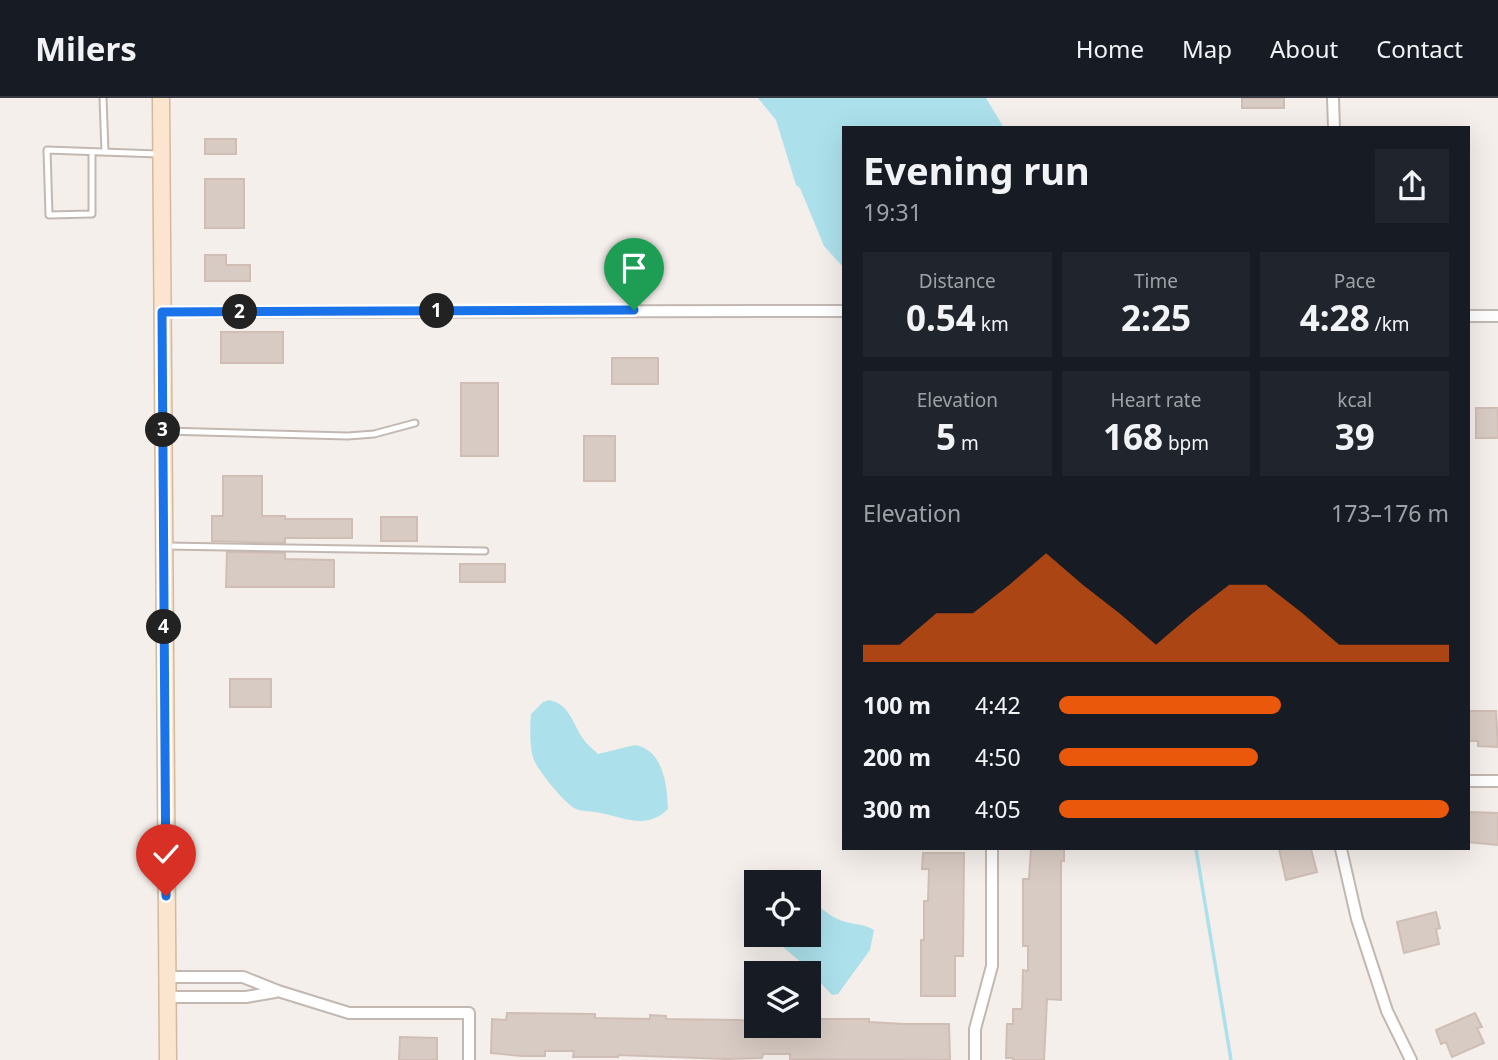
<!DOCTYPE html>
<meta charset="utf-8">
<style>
:root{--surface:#171b24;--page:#20242c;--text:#f1f3f6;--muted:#9ea1a6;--line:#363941;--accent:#ea580c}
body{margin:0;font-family:"Noto Sans",sans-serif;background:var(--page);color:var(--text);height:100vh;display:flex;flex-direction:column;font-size:26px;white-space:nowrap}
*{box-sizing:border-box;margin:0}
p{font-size:23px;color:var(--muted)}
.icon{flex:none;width:38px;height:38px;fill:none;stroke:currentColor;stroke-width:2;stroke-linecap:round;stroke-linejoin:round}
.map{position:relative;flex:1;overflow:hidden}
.drawer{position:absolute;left:842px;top:28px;width:628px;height:724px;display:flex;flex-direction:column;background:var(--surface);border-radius:0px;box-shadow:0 7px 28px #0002}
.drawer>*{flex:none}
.buttons{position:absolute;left:744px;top:772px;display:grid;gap:14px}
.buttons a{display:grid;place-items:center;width:77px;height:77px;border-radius:0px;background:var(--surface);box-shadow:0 7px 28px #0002;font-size:35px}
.pin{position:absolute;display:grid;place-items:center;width:60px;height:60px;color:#fff;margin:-72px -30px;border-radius:50% 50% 50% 0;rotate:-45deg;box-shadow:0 0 7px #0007}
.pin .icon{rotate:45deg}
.km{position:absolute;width:35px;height:35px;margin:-18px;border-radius:50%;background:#222;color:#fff;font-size:19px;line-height:35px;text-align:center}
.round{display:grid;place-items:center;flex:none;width:74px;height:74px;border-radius:0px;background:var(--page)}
.summary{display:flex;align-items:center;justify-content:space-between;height:119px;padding:0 21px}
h1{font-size:38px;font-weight:700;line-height:52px}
.metrics{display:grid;grid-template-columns:repeat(3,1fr);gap:10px;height:119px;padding:7px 21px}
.metrics div{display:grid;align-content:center;border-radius:0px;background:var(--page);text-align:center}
.metrics b{font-size:35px;font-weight:700}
.metrics small{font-size:19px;font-weight:400}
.metrics p{font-size:19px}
.chart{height:196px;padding:14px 21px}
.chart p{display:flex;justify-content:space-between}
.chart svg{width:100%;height:126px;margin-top:7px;fill:var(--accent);opacity:.7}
ul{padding:0 21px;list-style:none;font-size:23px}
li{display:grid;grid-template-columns:112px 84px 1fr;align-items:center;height:52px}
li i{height:18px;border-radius:9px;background:var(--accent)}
header{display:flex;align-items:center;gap:42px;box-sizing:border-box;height:98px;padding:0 35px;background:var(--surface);border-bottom:2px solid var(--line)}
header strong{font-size:33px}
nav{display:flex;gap:38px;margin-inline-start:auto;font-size:24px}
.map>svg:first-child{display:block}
.water{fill:#ace1ec}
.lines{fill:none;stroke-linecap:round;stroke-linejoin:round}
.stream{stroke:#ace1ec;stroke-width:3.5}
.building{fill:#d8cbc4;stroke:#d0beb5;stroke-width:2}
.lane-casing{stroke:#c2b8b1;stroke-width:9}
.street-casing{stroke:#c2b8b1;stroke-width:14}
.secondary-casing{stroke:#d4b99f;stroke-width:19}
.lane{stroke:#fff;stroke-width:5}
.street{stroke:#fff;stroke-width:10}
.secondary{stroke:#fbe5ce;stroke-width:16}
.route-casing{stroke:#fff;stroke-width:14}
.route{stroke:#1a73e8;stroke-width:9}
</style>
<header>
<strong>Milers</strong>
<nav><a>Home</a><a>Map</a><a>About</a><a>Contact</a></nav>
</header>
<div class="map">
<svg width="1498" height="962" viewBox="0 0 1498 962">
<rect width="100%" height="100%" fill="#f4efeb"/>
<!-- water -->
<g class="water">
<path d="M758,0H986L1004,30H844L843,169L824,148L800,90L796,87L776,22Z"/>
<path d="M549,602C569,606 572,624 582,639C586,646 593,651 598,656L635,647C664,652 667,688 668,711C647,732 625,720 601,715C593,713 581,714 574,710C563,703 541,676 535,664C529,653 530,628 531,616L543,604Z"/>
<path d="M809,798C820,810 831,820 846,824C857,827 864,826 874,832L870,852L838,896L832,897L803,866L769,837L808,836Z"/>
</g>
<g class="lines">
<!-- stream -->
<path class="stream" d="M1196,751L1231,962"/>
</g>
<!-- building -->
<g class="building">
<rect x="1242" y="0" width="42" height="10"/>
<rect x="205" y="41" width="31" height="15"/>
<rect x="205" y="81" width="39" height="49"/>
<path d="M205,157H226V167H250V183H205Z"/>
<rect x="221" y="234" width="62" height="31"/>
<rect x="612" y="260" width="46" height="26"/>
<rect x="461" y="285" width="37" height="73"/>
<rect x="1476" y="310" width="22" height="30"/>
<rect x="584" y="338" width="31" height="45"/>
<path d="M223,378H262V418H285V421H352V440H285V445L212,443V418H223Z"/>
<rect x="381" y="419" width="36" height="24"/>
<path d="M227,454L285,455V461L334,462V489H226Z"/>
<rect x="460" y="466" width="45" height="18"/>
<rect x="230" y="581" width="41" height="28"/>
<path d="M1468,613H1496L1498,649L1478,648V643H1468Z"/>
<path d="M1468,714L1498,715V747L1468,744Z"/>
<path d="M1031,751H1064V763H1061V902L1047,901L1044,962H1013V960H1006L1007,926H1013V911H1022L1023,872L1028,873V848H1023V781H1029Z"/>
<path d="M1279,751H1311L1317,774L1286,782Z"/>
<path d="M923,755H964L963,858H955V898H921V842H924V803H928L929,771H922Z"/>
<path d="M1436,814L1440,830L1436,831L1439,846L1404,855L1397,824Z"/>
<path d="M507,915L595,916V920L650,921V917L666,918V921L739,922L756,924V928H808V921H869V924L904,926H949L950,962L790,961V956H763L762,960L726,961L618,957V959H573L574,953H545V958H522L491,955L492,921L506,922Z"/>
<path d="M1475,915L1482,929L1477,930L1484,945L1452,959L1446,944L1441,946L1436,932Z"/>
<path d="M400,939L437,940V962H399Z"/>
</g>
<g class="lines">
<defs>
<g id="lane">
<path d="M103,0L105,54"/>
<path d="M92,54V116L49,117L47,52L158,56"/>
<path d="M166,333L348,338L374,336L415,325"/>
<path d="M166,448L485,453"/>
</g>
<g id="street">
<path d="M1333,0L1334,30"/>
<path d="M162,214L844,213"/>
<path d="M1468,218H1498"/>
<path d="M1468,683H1498"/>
<path d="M1341,751L1357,821L1387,913L1411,962"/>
<path d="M167,879H243L278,893L349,915H469V962"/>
<path d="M167,899H246L275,894"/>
<path d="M975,962V931L992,868V751"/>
</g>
<path id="secondary" d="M161,0L168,962"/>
</defs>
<!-- lane casing -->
<use href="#lane" class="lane-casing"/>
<!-- street casing -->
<use href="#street" class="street-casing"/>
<!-- secondary casing -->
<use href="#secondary" class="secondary-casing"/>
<!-- lane -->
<use href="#lane" class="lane"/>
<!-- street -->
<use href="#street" class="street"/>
<!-- secondary -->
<use href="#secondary" class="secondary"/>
</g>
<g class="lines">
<defs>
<path id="route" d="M166,798L162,214L634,212"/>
</defs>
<!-- route casing -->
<use href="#route" class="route-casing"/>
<!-- route -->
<use href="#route" class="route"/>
</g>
</svg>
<div class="buttons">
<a><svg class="icon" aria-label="locate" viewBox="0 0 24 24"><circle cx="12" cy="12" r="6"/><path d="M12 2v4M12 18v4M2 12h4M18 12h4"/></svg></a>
<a><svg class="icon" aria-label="layers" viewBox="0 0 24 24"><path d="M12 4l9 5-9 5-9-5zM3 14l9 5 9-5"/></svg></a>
</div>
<div class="pin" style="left:634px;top:212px;background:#1e9e55"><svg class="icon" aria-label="arrive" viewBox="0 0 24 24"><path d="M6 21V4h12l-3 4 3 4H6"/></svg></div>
<div class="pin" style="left:166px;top:798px;background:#d93025"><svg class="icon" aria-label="check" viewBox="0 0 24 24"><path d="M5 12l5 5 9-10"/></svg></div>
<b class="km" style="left:437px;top:213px">1</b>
<b class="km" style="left:240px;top:214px">2</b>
<b class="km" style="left:163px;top:332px">3</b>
<b class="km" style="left:164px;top:529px">4</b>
<section class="drawer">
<div class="summary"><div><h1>Evening run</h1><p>19:31</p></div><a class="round"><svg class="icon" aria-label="share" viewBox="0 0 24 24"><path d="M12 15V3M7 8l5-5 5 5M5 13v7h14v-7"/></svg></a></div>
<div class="metrics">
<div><p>Distance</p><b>0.54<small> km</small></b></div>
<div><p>Time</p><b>2:25</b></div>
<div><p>Pace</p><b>4:28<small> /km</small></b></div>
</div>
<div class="metrics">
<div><p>Elevation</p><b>5<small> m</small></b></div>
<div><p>Heart rate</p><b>168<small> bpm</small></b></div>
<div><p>kcal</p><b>39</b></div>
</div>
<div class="chart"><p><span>Elevation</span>173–176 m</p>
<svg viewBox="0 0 160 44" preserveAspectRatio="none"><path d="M0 44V38L10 38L20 27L30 27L40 17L50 6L60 17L70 27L80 38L90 27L100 17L110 17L120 27L130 38L140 38L150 38L160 38V44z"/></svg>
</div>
<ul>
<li><b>100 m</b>4:42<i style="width:57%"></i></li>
<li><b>200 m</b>4:50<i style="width:51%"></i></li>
<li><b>300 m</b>4:05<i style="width:100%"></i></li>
</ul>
</section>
</div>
